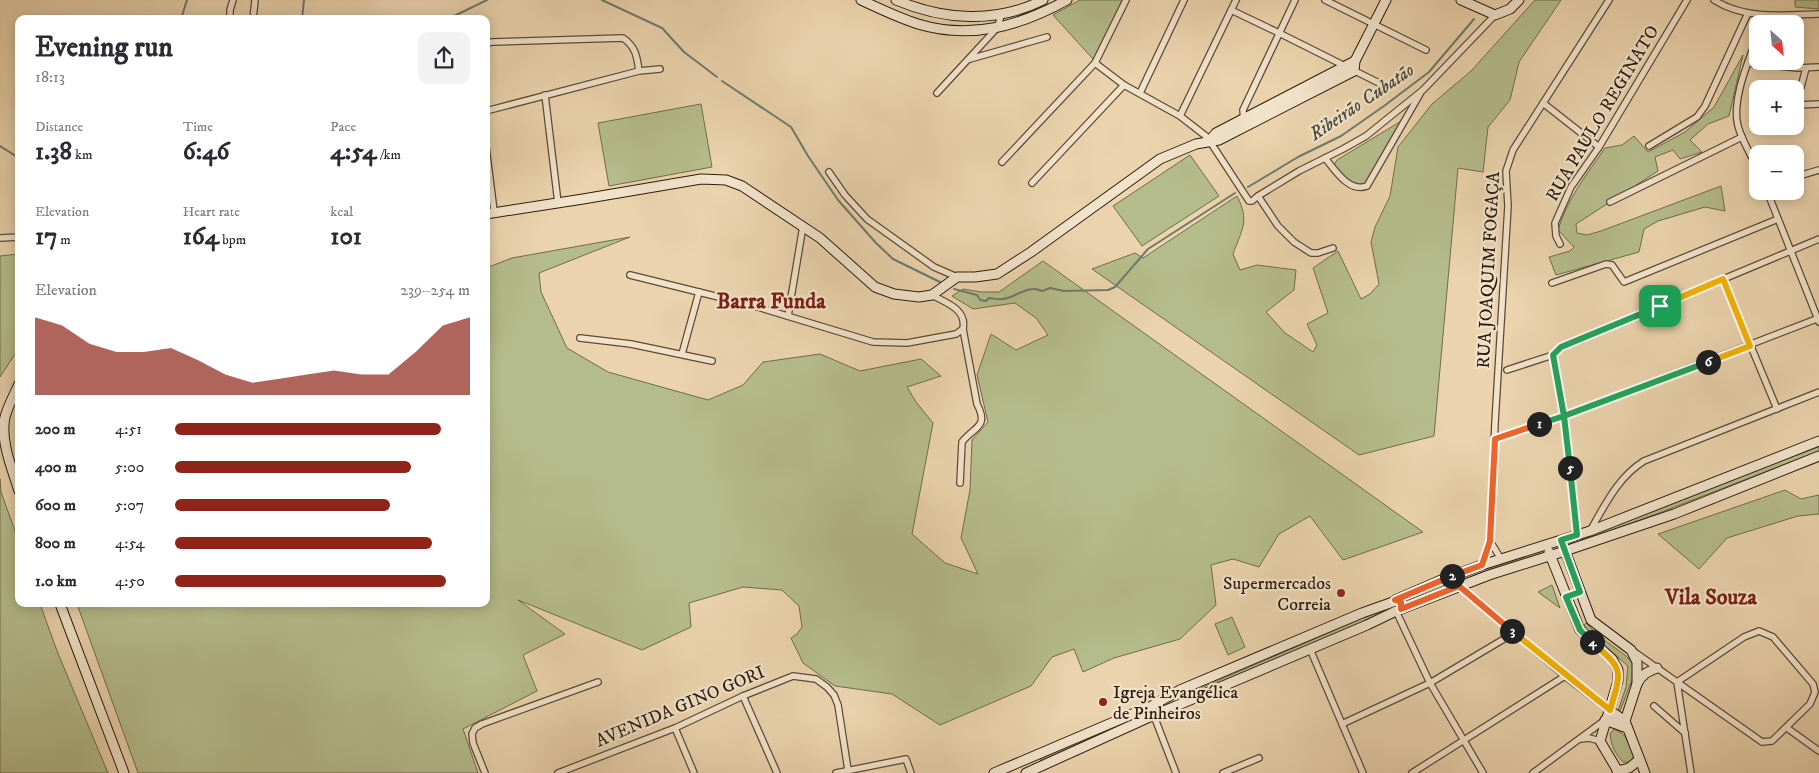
<!DOCTYPE html>
<meta charset="utf-8">
<style>
:root{--surface:#fff;--page:#f2f2f3;--text:#2b2b33;--muted:#7c7c81;--accent:#8f2418}
body{margin:0;font-family:"IM FELL DW Pica",serif;background:var(--page);color:var(--text);height:100vh;display:flex;flex-direction:column;font-size:19px;white-space:nowrap}
*{box-sizing:border-box;margin:0}
p{font-size:16px;color:var(--muted)}
.icon{flex:none;width:28px;height:28px;fill:none;stroke:currentColor;stroke-width:2;stroke-linecap:round;stroke-linejoin:round}
.map{position:relative;flex:1;overflow:hidden}
.details{position:absolute;left:15px;top:15px;width:475px;height:592px;display:flex;flex-direction:column;background:var(--surface);border-radius:10px;box-shadow:0 2px 12px #0003}
.details>*{flex:none}
.needle{width:32px;rotate:153deg}
.controls{position:absolute;left:1749px;top:15px;display:grid;gap:10px}
.controls a{display:grid;place-items:center;width:55px;height:55px;border-radius:10px;background:var(--surface);box-shadow:0 2px 12px #0003;font-size:25px}
.pin{position:absolute;display:grid;place-items:center;width:42px;height:42px;color:#fff;margin:-21px;border-radius:10px;box-shadow:0 2px 8px #0006}
.km{position:absolute;width:25px;height:25px;margin:-12px;border-radius:50%;background:#222;color:#fff;font-size:14px;line-height:25px;text-align:center}
.round{display:grid;place-items:center;flex:none;width:52px;height:52px;border-radius:10px;background:var(--page)}
.summary{display:flex;align-items:center;justify-content:space-between;height:85px;padding:0 20px}
h1{font-size:28px;font-weight:700;line-height:38px}
.metrics{display:grid;grid-template-columns:repeat(3,1fr);gap:8px;height:85px;padding:5px 20px}
.metrics div{display:grid;align-content:center}
.metrics b{font-size:25px;font-weight:700}
.metrics small{font-size:14px;font-weight:400}
.metrics p{font-size:14px}
.chart{height:140px;padding:10px 20px}
.chart p{display:flex;justify-content:space-between}
.chart svg{width:100%;height:90px;margin-top:5px;fill:var(--accent);opacity:.7}
ul{padding:0 20px;list-style:none;font-size:16px}
li{display:grid;grid-template-columns:80px 60px 1fr;align-items:center;height:38px}
li i{height:12px;border-radius:6px;background:var(--accent)}
.map>svg:first-child{display:block}
.green{fill:#b5bc8b;stroke:#706c4c}
.lines{fill:none;stroke-linecap:round;stroke-linejoin:round}
.stream{stroke:#6d7a6c;stroke-width:2}
.street-casing{stroke:#5c4a36;stroke-width:8}
.secondary-casing{stroke:#2c1c0e;stroke-width:11}
.street{stroke:#f1e2ca;stroke-width:5.5}
.secondary{stroke:#f1e2ca;stroke-width:9}
.split-1-casing{stroke:#fff;stroke-width:10}
.split-2-casing{stroke:#fff;stroke-width:10}
.split-3-casing{stroke:#fff;stroke-width:10}
.split-4-casing{stroke:#fff;stroke-width:10}
.split-5-casing{stroke:#fff;stroke-width:10}
.split-6-casing{stroke:#fff;stroke-width:10}
.split-7-casing{stroke:#fff;stroke-width:10}
.split-1{stroke:#22a559;stroke-width:6}
.split-2{stroke:#f0652b;stroke-width:6}
.split-3{stroke:#f0652b;stroke-width:6}
.split-4{stroke:#f5b400;stroke-width:6}
.split-5{stroke:#22a559;stroke-width:6}
.split-6{stroke:#22a559;stroke-width:6}
.split-7{stroke:#f5b400;stroke-width:6}
.poi-dot{fill:#8f2418;stroke:#f1e2ca;stroke-width:2}
.labels{text-anchor:middle;stroke-width:4.5;stroke-linejoin:round;paint-order:stroke}
.street-label{font-size:18px;fill:#2c1c0e;stroke:#f1e2ca}
.poi-label{font-size:18px;fill:#2c1c0e;stroke:#f1e2ca;text-anchor:end}
.water-label{font-size:19px;font-style:italic;fill:#4c4b3d;stroke:#f1e2ca}
.district-label{font-size:22px;font-weight:bold;fill:#7a1f14;stroke:#f1e2ca}
</style>
<div class="map">
<svg width="1819" height="773" viewBox="0 0 1819 773">
<rect width="100%" height="100%" fill="#ead3ad"/>
<filter id="stains"><feTurbulence type="fractalNoise" baseFrequency=".004" numOctaves="4"/><feColorMatrix values="0 0 0 0 .2 0 0 0 0 .09 0 0 0 0 .02 0 0 0 .5 -.17"/></filter>
<radialGradient id="worn" r=".72"><stop offset=".6" stop-color="#630" stop-opacity="0"/><stop offset="1" stop-color="#630" stop-opacity=".3"/></radialGradient>
<!-- green -->
<g class="green">
<path d="M1080,0H1124L1094,60L1053,15Z"/>
<path d="M1535,0H1561L1519,62L1510,100L1488,127L1483,172L1458,168L1434,436L1359,455L1092,269L1135,253L1143,258L1237,196C1250,221 1242,229 1233,254L1240,270L1257,265L1296,270L1294,290L1266,312L1285,333L1313,352L1317,345L1307,324L1328,313L1313,268L1338,251L1361,299L1370,294L1379,284L1371,242L1375,227L1390,196L1398,147L1432,104L1471,71Z"/>
<path d="M1795,0H1819V9L1795,7Z"/>
<path d="M1743,55L1729,116L1708,124L1690,140L1702,152L1680,159L1673,150L1655,157L1658,171L1576,224L1577,233L1587,235L1601,231L1721,186L1725,211L1705,207L1658,221L1644,229L1639,252L1556,275L1549,257L1570,251L1574,247L1558,230C1567,199 1587,174 1605,148L1622,145L1634,136L1648,152L1685,132L1714,107Z"/>
<path d="M701,104L712,167L609,186L598,123Z"/>
<path d="M1403,120C1393,137 1382,153 1373,171C1371,175 1369,181 1365,184C1352,190 1341,174 1334,165L1337,160Z"/>
<path d="M1190,155L1219,196L1142,246L1113,206Z"/>
<path d="M630,237L539,273L541,292L567,348L608,372L708,400L743,385L763,362L820,354L860,371L921,359L941,376L907,387L916,402L933,423L912,534L945,563L978,574L961,538L970,490L972,440L988,422L977,375L991,334L1016,350L1048,335L1036,318L1015,303L973,309L952,296L963,289L981,292H999L1043,261L1423,532L1343,560L1310,516L1279,534L1259,567L1233,559L1211,565L1216,605L1180,639L1114,658L1083,672L1074,649L1052,657L1031,686L940,725L892,694L835,686L803,663L791,638L797,634L802,627L799,606L782,590L743,587L689,603L691,627L642,650L518,600L565,634L523,655L537,691L463,729L478,773H138L77,604H486V268L512,258Z"/>
<path d="M19,254V348L0,377V256Z"/>
<path d="M1819,445V451L1659,513L1566,547L1564,541Z"/>
<path d="M0,479L1,492L19,542V604H40L57,651L108,773H0Z"/>
<path d="M1785,490L1801,499L1819,495V514L1798,516L1727,538L1699,569L1658,534Z"/>
<path d="M1541,549L1540,554L1491,569L1405,604L1403,603V601L1443,583Z"/>
<path d="M1552,585L1560,608L1538,592Z"/>
<path d="M1386,608L1388,609L1387,611L1160,710L1159,707L1161,705Z"/>
<path d="M1232,617L1245,647L1228,655L1215,624Z"/>
<path d="M1586,623L1600,637L1625,655L1634,664L1635,672L1620,711H1618L1626,687L1628,666L1590,633L1584,625Z"/>
<path d="M1144,713L1145,715L1040,761L1042,757Z"/>
<path d="M1614,729C1628,735 1629,743 1634,756L1630,762H1623C1615,754 1611,745 1610,734Z"/>
</g>
<g class="lines">
<!-- stream -->
<g class="stream">
<path d="M602,0L662,28L684,52L717,77"/>
<path d="M181,19L187,0"/>
<path d="M302,19L304,0"/>
<path d="M451,19L454,16L487,0"/>
<path d="M722,81L791,127L808,156L838,200L876,243L893,259L942,283"/>
<path d="M0,146L19,158"/>
<path d="M1248,187L1298,157L1341,136L1384,106L1429,72L1474,19"/>
<path d="M954,289L977,295L980,300L986,301L989,298C993,298 998,300 1002,299C1016,298 1028,284 1042,291L1050,288L1064,291L1108,290L1115,287L1148,249L1235,193"/>
</g>
<defs>
<g id="street">
<path d="M1325,0L1426,50"/>
<path d="M1714,0C1745,20 1784,15 1819,14"/>
<path d="M1231,10L1279,33L1385,86"/>
<path d="M230,19V10L233,0"/>
<path d="M253,19L255,0"/>
<path d="M1762,24L1765,15"/>
<path d="M1758,35C1749,60 1731,100 1738,126C1742,141 1751,155 1758,169"/>
<path d="M486,44L492,42L623,38C636,47 637,57 639,71"/>
<path d="M970,59L1047,37"/>
<path d="M1095,63L1124,85L1180,116L1207,137L1249,201H1252L1258,196L1278,226L1294,242L1311,253H1318L1333,248"/>
<path d="M1748,63L1798,68L1819,67"/>
<path d="M1806,68L1797,102L1798,105L1819,104"/>
<path d="M937,93L997,28L1002,13"/>
<path d="M1140,93L1184,0"/>
<path d="M545,95L558,203"/>
<path d="M1543,103L1599,147"/>
<path d="M486,111L639,71L660,69"/>
<path d="M1180,116L1236,0"/>
<path d="M1244,122L1243,110L1295,0"/>
<path d="M1649,146L1697,117L1705,106L1748,13"/>
<path d="M486,147L494,211"/>
<path d="M1325,158C1335,170 1349,193 1367,186L1420,94"/>
<path d="M1002,162L1095,63L1126,0"/>
<path d="M829,172L845,195L867,219L934,267L957,277"/>
<path d="M1795,177L1819,170"/>
<path d="M1032,183L1124,85"/>
<path d="M1767,191L1819,322"/>
<path d="M1258,196L1299,171L1343,149L1366,136L1423,90L1495,15"/>
<path d="M1610,202L1742,137"/>
<path d="M0,238L19,237"/>
<path d="M1560,244L1556,236L1555,223L1571,187L1599,147L1687,0"/>
<path d="M630,275L751,305L873,342L907,343L956,334L963,329C967,309 946,303 932,295"/>
<path d="M1723,279L1777,409"/>
<path d="M1552,283L1606,264L1612,265L1624,282L1778,219"/>
<path d="M788,316L803,226"/>
<path d="M580,338L631,344L712,361"/>
<path d="M682,354L699,292"/>
<path d="M1553,355L1564,416L1577,535"/>
<path d="M1507,370L1553,355L1561,347L1819,239"/>
<path d="M1495,439L1564,416L1819,318"/>
<path d="M960,483L962,442C975,426 989,427 977,404L963,329"/>
<path d="M1590,531C1605,505 1618,477 1644,461L1819,392"/>
<path d="M1490,541L1501,559"/>
<path d="M1482,565L1490,541L1495,423L1508,206L1506,171L1513,150L1609,0"/>
<path d="M1459,586L1565,676L1609,710"/>
<path d="M1396,611L1430,683L1483,773"/>
<path d="M1310,649L1363,773"/>
<path d="M1633,651L1762,742L1772,741L1810,704L1815,692L1813,684L1773,637L1759,631L1744,637L1677,682L1691,773"/>
<path d="M743,696L777,773"/>
<path d="M1654,706L1685,733"/>
<path d="M1154,716L1176,773"/>
<path d="M1342,724L1430,683L1514,633"/>
<path d="M675,728L694,773"/>
<path d="M1787,728L1819,751"/>
<path d="M1581,739L1589,738L1600,741"/>
<path d="M485,773L473,743L472,734L475,728L482,724L598,682"/>
<path d="M558,773L675,728L743,696L793,676L816,679L827,687L834,695L838,705L848,770"/>
<path d="M836,773L906,759L911,773"/>
<path d="M1223,773L1259,758"/>
<path d="M1412,773L1565,676"/>
<path d="M1533,773L1605,720"/>
</g>
<g id="secondary">
<path d="M861,0C880,9 899,18 918,24C971,40 1020,26 1067,0"/>
<path d="M896,0C943,20 996,24 1043,0"/>
<path d="M1461,0L1495,15L1510,9L1519,0"/>
<path d="M1209,141L1216,133L1243,119L1355,61"/>
<path d="M486,214L583,199L701,179L726,180L742,186L820,238L875,287L894,294L919,297L932,295L957,277H975L997,274L1031,252L1160,159L1196,144L1219,140L1354,71L1355,61L1386,0"/>
<path d="M19,384C14,395 8,406 5,417C0,441 12,468 19,491"/>
<path d="M1564,548L1591,620L1631,650L1637,662V684L1625,721L1645,773"/>
<path d="M1549,552L1580,630L1612,659L1618,670V681L1600,741L1619,773"/>
<path d="M1395,600L1439,581L1482,565L1590,531L1819,441"/>
<path d="M60,604L124,773"/>
<path d="M1401,609L1489,575L1565,551L1674,514L1819,456"/>
<path d="M1637,684C1642,674 1647,672 1657,668"/>
<path d="M1153,705L1180,690L1362,613L1393,602"/>
<path d="M1609,710L1625,721"/>
<path d="M1157,714L1367,625L1396,611"/>
<path d="M1605,720L1627,728"/>
<path d="M1617,771L1629,768L1639,760"/>
<path d="M994,773L1149,707"/>
<path d="M1026,773L1152,716"/>
</g>
</defs>
<!-- street casing -->
<use href="#street" class="street-casing"/>
<!-- secondary casing -->
<use href="#secondary" class="secondary-casing"/>
<!-- street -->
<use href="#street" class="street"/>
<!-- secondary -->
<use href="#secondary" class="secondary"/>
</g>
<g class="lines">
<defs>
<path id="split-1" d="M1539,424L1564,416L1553,355L1561,347L1660,306"/>
<path id="split-2" d="M1452,576L1482,565L1490,541L1495,439L1539,424"/>
<path id="split-3" d="M1452,576L1395,600L1401,602V609L1459,586L1512,631"/>
<path id="split-4" d="M1512,631L1610,710C1622,669 1624,670 1592,642"/>
<path id="split-5" d="M1570,468L1577,535L1561,540L1580,592L1566,597L1580,630L1592,642"/>
<path id="split-6" d="M1570,468L1564,416L1708,362"/>
<path id="split-7" d="M1660,306L1723,279L1750,346L1708,362"/>
</defs>
<!-- split-1 casing -->
<use href="#split-1" class="split-1-casing"/>
<!-- split-2 casing -->
<use href="#split-2" class="split-2-casing"/>
<!-- split-3 casing -->
<use href="#split-3" class="split-3-casing"/>
<!-- split-4 casing -->
<use href="#split-4" class="split-4-casing"/>
<!-- split-5 casing -->
<use href="#split-5" class="split-5-casing"/>
<!-- split-6 casing -->
<use href="#split-6" class="split-6-casing"/>
<!-- split-7 casing -->
<use href="#split-7" class="split-7-casing"/>
<!-- split-1 -->
<use href="#split-1" class="split-1"/>
<!-- split-2 -->
<use href="#split-2" class="split-2"/>
<!-- split-3 -->
<use href="#split-3" class="split-3"/>
<!-- split-4 -->
<use href="#split-4" class="split-4"/>
<!-- split-5 -->
<use href="#split-5" class="split-5"/>
<!-- split-6 -->
<use href="#split-6" class="split-6"/>
<!-- split-7 -->
<use href="#split-7" class="split-7"/>
</g>
<!-- markers -->
<g class="poi-dot">
<circle cx="1341" cy="593" r="5"/>
<circle cx="1103" cy="702" r="5"/>
</g>
<g class="labels">
<!-- street labels -->
<g class="street-label">
<text transform="translate(1602 113) rotate(-59)" y="6">RUA PAULO REGINATO</text>
<text transform="translate(1488 270) rotate(-87)" y="6">RUA JOAQUIM FOGAÇA</text>
<text transform="translate(680 706) rotate(-23)" y="6">AVENIDA GINO GORI</text>
</g>
<!-- poi labels -->
<g class="poi-label">
<text x="1331" y="589">Supermercados<tspan x="1331" dy="21">Correia</tspan></text>
<text x="1113" y="698" text-anchor="start">Igreja Evangélica<tspan x="1113" dy="21">de Pinheiros</tspan></text>
</g>
<!-- water labels -->
<g class="water-label">
<text transform="translate(1361 101) rotate(-34)" y="7">Ribeirão Cubatão</text>
</g>
<!-- district labels -->
<g class="district-label">
<text x="771" y="308">Barra Funda</text>
<text x="1711" y="604">Vila Souza</text>
</g>
</g>
<rect width="100%" height="100%" filter="url(#stains)"/>
<rect width="100%" height="100%" fill="url(#worn)"/>
</svg>
<div class="controls">
<a><svg class="needle" viewBox="-14 -14 28 28"><path d="M0-13l5 13h-10z" fill="#e53935"/><path d="M0 13l5-13h-10z" fill="#7c7c81"/></svg></a>
<a>+</a>
<a>−</a>
</div>
<div class="pin" style="left:1660px;top:306px;background:#1e9e55"><svg class="icon" aria-label="arrive" viewBox="0 0 24 24"><path d="M6 21V4h12l-3 4 3 4H6"/></svg></div>
<b class="km" style="left:1539px;top:424px">1</b>
<b class="km" style="left:1452px;top:576px">2</b>
<b class="km" style="left:1512px;top:631px">3</b>
<b class="km" style="left:1592px;top:642px">4</b>
<b class="km" style="left:1570px;top:468px">5</b>
<b class="km" style="left:1708px;top:362px">6</b>
<section class="details">
<div class="summary"><div><h1>Evening run</h1><p>18:13</p></div><a class="round"><svg class="icon" aria-label="share" viewBox="0 0 24 24"><path d="M12 15V3M7 8l5-5 5 5M5 13v7h14v-7"/></svg></a></div>
<div class="metrics">
<div><p>Distance</p><b>1.38<small> km</small></b></div>
<div><p>Time</p><b>6:46</b></div>
<div><p>Pace</p><b>4:54<small> /km</small></b></div>
</div>
<div class="metrics">
<div><p>Elevation</p><b>17<small> m</small></b></div>
<div><p>Heart rate</p><b>164<small> bpm</small></b></div>
<div><p>kcal</p><b>101</b></div>
</div>
<div class="chart"><p><span>Elevation</span>239–254 m</p>
<svg viewBox="0 0 160 44" preserveAspectRatio="none"><path d="M0 44V6L10 10L20 19L30 23L40 23L50 21L60 27L70 34L80 38L90 36L100 34L110 32L120 34L130 34L140 23L150 10L160 6V44z"/></svg>
</div>
<ul>
<li><b>200 m</b>4:51<i style="width:90%"></i></li>
<li><b>400 m</b>5:00<i style="width:80%"></i></li>
<li><b>600 m</b>5:07<i style="width:73%"></i></li>
<li><b>800 m</b>4:54<i style="width:87%"></i></li>
<li><b>1.0 km</b>4:50<i style="width:92%"></i></li>
</ul>
</section>
</div>
